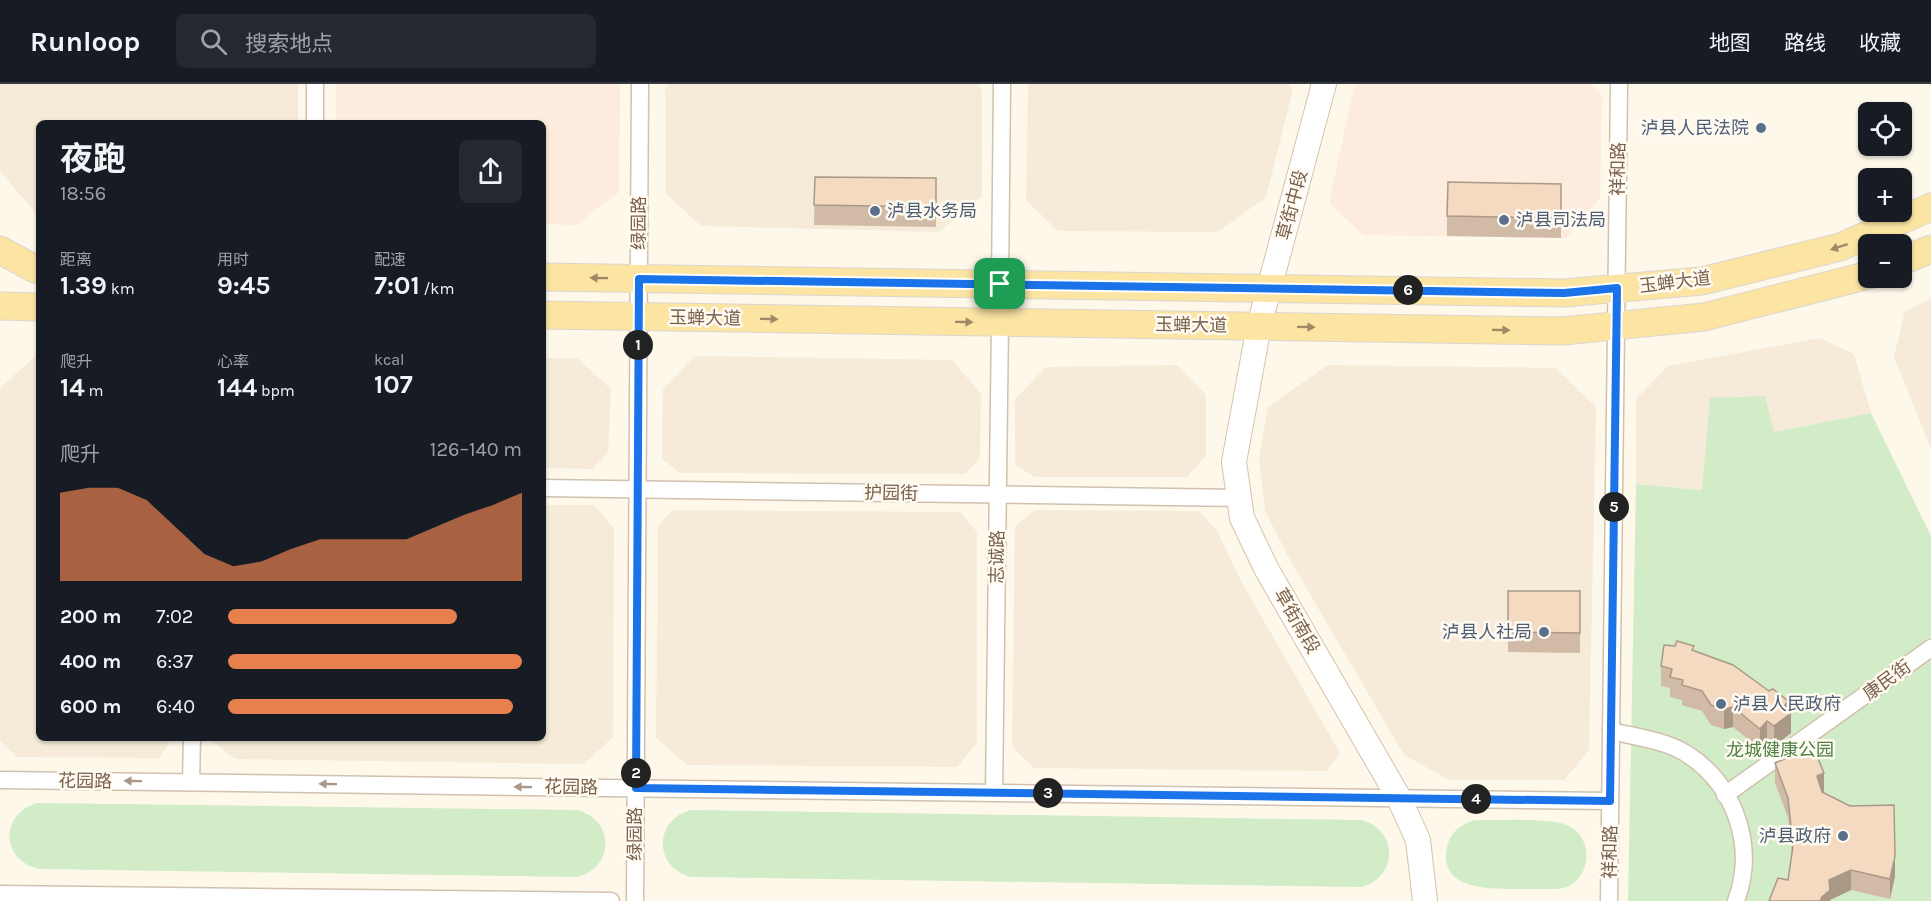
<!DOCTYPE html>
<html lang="zh">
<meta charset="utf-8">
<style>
:root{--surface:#171b24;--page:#242831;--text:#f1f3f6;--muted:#9ea1a6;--line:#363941;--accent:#e8804e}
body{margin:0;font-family:Karla,"Noto Sans SC",sans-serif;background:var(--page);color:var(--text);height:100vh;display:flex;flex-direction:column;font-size:22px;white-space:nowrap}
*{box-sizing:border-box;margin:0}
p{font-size:20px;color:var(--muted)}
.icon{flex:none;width:33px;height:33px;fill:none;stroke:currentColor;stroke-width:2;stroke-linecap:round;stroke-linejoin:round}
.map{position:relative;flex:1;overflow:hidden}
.sheet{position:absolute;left:36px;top:36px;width:510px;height:621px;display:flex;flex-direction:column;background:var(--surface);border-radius:9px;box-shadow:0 2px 4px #0004}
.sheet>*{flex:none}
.buttons{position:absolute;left:1858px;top:18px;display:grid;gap:12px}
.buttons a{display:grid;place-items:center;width:54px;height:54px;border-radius:9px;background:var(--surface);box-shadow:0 2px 4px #0004;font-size:30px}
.pin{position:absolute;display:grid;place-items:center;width:51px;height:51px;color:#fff;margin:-26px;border-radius:12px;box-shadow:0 3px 9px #0006}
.km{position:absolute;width:30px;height:30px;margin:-15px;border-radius:50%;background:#222;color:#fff;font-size:16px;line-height:30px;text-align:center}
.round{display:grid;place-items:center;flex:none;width:63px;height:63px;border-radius:9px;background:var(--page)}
.headline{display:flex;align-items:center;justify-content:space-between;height:102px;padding:0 24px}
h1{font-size:33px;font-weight:700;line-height:45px}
.metrics{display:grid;grid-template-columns:repeat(3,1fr);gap:9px;height:102px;padding:6px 24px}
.metrics div{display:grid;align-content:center}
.metrics b{font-size:26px;font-weight:700}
.metrics small{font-size:16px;font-weight:400}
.metrics p{font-size:16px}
.chart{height:168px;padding:12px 24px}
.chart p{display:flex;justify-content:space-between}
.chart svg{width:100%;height:108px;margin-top:6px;fill:var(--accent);opacity:.7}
ul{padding:0 24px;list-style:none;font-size:20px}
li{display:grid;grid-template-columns:96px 72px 1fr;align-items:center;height:45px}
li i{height:15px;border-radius:8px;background:var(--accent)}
header{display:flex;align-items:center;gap:36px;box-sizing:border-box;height:84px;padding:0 30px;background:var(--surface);border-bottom:2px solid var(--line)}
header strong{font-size:28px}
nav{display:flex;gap:33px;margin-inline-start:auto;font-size:21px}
.search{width:420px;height:54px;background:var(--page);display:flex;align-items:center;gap:15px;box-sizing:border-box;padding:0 21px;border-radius:9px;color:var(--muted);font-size:22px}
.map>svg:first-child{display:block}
.residential{fill:#f5ebd8}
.commercial{fill:#fdebde}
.green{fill:#d3ecc8}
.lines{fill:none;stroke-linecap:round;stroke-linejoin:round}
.street-casing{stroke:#d1c1af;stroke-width:19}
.secondary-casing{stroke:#d4c2ad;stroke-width:26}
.primary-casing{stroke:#dcd6d0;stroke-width:29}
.street{stroke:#fff;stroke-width:16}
.secondary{stroke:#fff;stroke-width:24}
.primary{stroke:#fce4a3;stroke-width:27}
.wall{fill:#d1bba6}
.shaded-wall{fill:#aa9987}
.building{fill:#f3dac1;stroke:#aa9987;stroke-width:1.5}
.oneway{fill:#a18866}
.oneway2{fill:#a9988b}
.route-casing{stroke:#fff;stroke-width:12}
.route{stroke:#1a73e8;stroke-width:8}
.service-dot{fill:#5c6f8a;stroke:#fffbf2;stroke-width:2}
.labels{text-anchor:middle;stroke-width:5;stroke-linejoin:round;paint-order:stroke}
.service-label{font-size:18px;fill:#4e5e75;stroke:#fffbf2;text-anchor:end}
.street-label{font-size:18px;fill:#7a614c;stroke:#fffbf2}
.park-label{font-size:18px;fill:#4f8043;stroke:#fffbf2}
</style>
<header>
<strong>Runloop</strong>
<div class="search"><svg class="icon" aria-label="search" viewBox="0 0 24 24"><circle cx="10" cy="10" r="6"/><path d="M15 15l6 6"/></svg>搜索地点</div>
<nav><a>地图</a><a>路线</a><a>收藏</a></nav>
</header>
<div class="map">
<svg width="1931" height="817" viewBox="0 0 1931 817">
<rect width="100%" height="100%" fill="#fdf8ea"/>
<!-- residential -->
<g class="residential">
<path d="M0,0H298V39H39V133L0,87Z"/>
<path d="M669,0H978L982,6V112L939,148L701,142L666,110L665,5Z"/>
<path d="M1028,0H1288L1293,5L1266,113L1218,148L1058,147L1026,116Z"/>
<path d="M1931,215V365L1894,273L1905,227Z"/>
<path d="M1820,254L1854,270L1871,329L1773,348L1702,406L1636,400V315L1668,282Z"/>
<path d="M39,269V654H172L159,674L17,673L0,657V304Z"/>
<path d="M695,272L952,276L981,310L980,374L965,390L680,389L662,375L663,305Z"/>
<path d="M543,274H577L611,305L608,369L592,385L543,384Z"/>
<path d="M1177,281L1206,311V372L1187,393H1035L1015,381V315L1046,283Z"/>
<path d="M1328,281L1556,284L1596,323L1589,666L1564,696H1449L1404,671L1290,476L1265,427L1259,374L1268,323Z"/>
<path d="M543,421H594L614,444L613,653L584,680L235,675L212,657V654H543Z"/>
<path d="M672,426L960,428L977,448V659L957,683L687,681L656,654L658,442Z"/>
<path d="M1035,426L1199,427L1217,447L1242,499L1340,669L1327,687L1034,684L1012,663L1015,442Z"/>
</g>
<!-- commercial -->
<g class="commercial">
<path d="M336,0H616L620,4L619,108L576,141L543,140V39H336Z"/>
<path d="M1359,0H1591L1602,12L1600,114L1566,154L1363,151L1329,119L1354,3Z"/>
</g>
<!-- green -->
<g class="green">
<path d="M1765,312L1774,348L1871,329L1931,452V817H1628L1636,400L1702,406L1710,314Z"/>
<path d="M37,719L577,726C615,736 615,783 577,793L38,785C0,775 0,730 37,719Z"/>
<path d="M691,726L1361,736C1398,745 1399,793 1361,803L691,793C654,784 653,736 691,726Z"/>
<path d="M1475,736C1497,737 1549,733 1567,741C1593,752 1593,791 1567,803C1558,806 1549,805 1540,805C1510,804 1436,814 1447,763C1450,748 1461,740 1475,736Z"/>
</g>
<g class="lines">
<defs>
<g id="street">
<path d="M315,39V0"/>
<path d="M1000,200L1002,0"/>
<path d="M543,404L1239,414"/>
<path d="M1611,647C1636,653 1664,656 1687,670C1736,702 1756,763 1736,817"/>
<path d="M0,696L1610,717"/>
<path d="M191,698L192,654"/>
<path d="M994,709L1000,238"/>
<path d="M1725,711L1931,564"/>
<path d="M0,810L611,817"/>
<path d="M635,817L640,0"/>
<path d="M1609,817L1619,0"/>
</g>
<path id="secondary" d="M1324,0L1259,242L1234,378L1242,434L1267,486L1399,714L1418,756L1425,817"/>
<g id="primary">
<path d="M0,166L35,185"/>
<path d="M1902,177L1931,165"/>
<path d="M543,193L1564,209L1702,197L1840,163L1931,123"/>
<path d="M0,222L39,223"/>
<path d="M543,231L1563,247L1704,233L1869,191"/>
</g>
</defs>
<!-- street casing -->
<use href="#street" class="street-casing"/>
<!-- secondary casing -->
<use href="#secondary" class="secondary-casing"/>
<!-- primary casing -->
<use href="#primary" class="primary-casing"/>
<!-- street -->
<use href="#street" class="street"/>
<!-- secondary -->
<use href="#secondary" class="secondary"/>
<!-- primary -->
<use href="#primary" class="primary"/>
</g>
<!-- wall -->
<g class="wall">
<path d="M815,93L936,94V143L814,141Z"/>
<path d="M1561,100V154L1447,152V132Z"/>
<path d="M1508,507H1580V569L1508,568Z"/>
<path d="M1694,566L1788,626L1791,649L1774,662L1767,657L1760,665L1733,643L1724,645L1711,641L1702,627L1682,621V616L1670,613V604L1661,602V582Z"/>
<path d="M1775,679L1824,709L1895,792L1890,815L1851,806L1830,816V817L1788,796L1792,770L1788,734L1775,699Z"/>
</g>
<!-- shaded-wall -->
<g class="shaded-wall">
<path d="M1788,617V632L1791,629V649L1774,662V642Z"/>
<path d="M1733,623V643L1724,645V625Z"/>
<path d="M1767,637V657L1760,665V645Z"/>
<path d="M1824,689V709L1817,712V692Z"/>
<path d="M1895,772V792L1890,815V795Z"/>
<path d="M1851,786V806L1830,816V817H1820L1829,796Z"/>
</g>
<!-- building -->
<g class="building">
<path d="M815,93L936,94V123L814,121Z"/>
<path d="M1448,98L1561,100V134L1447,132Z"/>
<path d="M1508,507H1580V549L1508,548Z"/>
<path d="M1677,557L1694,562L1692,566L1733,581L1769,607L1773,605L1788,617L1784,622L1791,629L1774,642L1767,637L1760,645L1733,623L1724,625L1711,621L1702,607L1682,601L1683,596L1670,593L1672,585L1661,582L1664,561L1675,562Z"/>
<path d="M1804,667L1807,671L1815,667L1824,689L1817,692L1822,708L1850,722L1894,721L1895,772L1890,795L1851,786L1829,796L1830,806L1822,813L1820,817H1769L1778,794L1788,796L1793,762L1788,714L1775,679Z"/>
</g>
<!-- one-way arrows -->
<defs><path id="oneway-solid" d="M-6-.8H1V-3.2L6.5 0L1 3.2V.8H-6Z" transform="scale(1.5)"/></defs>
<g class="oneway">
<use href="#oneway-solid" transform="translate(1839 163) rotate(162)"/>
<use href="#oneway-solid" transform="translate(599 194) rotate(-179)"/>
<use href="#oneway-solid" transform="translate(769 235) rotate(1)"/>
<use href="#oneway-solid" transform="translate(964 238) rotate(1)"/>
<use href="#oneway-solid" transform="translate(1306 243) rotate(1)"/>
<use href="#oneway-solid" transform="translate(1501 246) rotate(1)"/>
</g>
<g class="oneway2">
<use href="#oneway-solid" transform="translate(133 697) rotate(-179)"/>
<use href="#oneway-solid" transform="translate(328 700) rotate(-179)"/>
<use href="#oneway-solid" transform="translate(523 703) rotate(-179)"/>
</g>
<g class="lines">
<defs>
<path id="route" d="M639,195L1564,209L1617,204L1610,717L636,704Z"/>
</defs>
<!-- route casing -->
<use href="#route" class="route-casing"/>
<!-- route -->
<use href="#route" class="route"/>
</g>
<!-- markers -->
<g class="service-dot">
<circle cx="1761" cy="44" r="6"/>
<circle cx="875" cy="127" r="6"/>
<circle cx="1504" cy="136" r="6"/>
<circle cx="1544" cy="548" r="6"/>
<circle cx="1721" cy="620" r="6"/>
<circle cx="1843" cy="752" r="6"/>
</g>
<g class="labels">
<!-- service labels -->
<g class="service-label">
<text x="1749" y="50">泸县人民法院</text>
<text x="887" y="133" text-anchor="start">泸县水务局</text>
<text x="1516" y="142" text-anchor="start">泸县司法局</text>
<text x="1532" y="554">泸县人社局</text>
<text x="1733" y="626" text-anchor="start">泸县人民政府</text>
<text x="1831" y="758">泸县政府</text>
</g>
<!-- street labels -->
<g class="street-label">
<text transform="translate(1618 85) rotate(-89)" y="6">祥和路</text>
<text transform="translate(1292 121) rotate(-75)" y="6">草街中段</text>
<text transform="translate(639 139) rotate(-90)" y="6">绿园路</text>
<text transform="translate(1675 198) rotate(-7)" y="6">玉蝉大道</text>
<text transform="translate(705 234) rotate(1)" y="6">玉蝉大道</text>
<text transform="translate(1191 241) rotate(1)" y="6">玉蝉大道</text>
<text transform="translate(891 409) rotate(1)" y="6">护园街</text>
<text transform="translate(997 473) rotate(-89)" y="6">志诚路</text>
<text transform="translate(1297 537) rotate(60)" y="6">草街南段</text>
<text transform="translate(1887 596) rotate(-36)" y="6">康民街</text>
<text transform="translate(85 697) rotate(1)" y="6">花园路</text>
<text transform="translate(571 703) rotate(1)" y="6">花园路</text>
<text transform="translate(635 750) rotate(-90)" y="6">绿园路</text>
<text transform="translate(1610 768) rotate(-89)" y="6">祥和路</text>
</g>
<!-- park labels -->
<g class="park-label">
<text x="1780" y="672">龙城健康公园</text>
</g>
</g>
</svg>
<div class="buttons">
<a><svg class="icon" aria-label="locate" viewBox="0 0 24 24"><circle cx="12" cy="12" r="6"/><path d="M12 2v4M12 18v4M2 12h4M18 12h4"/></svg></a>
<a>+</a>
<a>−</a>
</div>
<div class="pin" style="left:1000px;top:200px;background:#1e9e55"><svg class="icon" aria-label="arrive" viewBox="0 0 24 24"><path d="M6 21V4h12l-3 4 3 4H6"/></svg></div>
<b class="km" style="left:638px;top:261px">1</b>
<b class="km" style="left:636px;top:689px">2</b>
<b class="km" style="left:1048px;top:709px">3</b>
<b class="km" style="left:1476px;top:715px">4</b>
<b class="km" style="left:1614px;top:423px">5</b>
<b class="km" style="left:1408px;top:206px">6</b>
<section class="sheet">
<div class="headline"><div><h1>夜跑</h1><p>18:56</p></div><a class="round"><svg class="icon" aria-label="share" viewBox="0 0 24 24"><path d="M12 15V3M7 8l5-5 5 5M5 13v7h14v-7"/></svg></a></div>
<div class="metrics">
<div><p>距离</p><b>1.39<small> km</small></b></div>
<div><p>用时</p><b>9:45</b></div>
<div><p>配速</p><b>7:01<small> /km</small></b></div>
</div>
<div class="metrics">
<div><p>爬升</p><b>14<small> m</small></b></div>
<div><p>心率</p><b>144<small> bpm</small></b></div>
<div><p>kcal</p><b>107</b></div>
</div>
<div class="chart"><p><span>爬升</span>126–140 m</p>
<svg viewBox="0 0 160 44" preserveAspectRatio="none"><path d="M0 44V8L10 6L20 6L30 11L40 22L50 33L60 38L70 36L80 31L90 27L100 27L110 27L120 27L130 22L140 17L150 13L160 8V44z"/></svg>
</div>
<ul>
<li><b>200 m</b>7:02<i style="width:78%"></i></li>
<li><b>400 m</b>6:37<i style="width:100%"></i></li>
<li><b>600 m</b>6:40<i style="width:97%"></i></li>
</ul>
</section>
</div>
